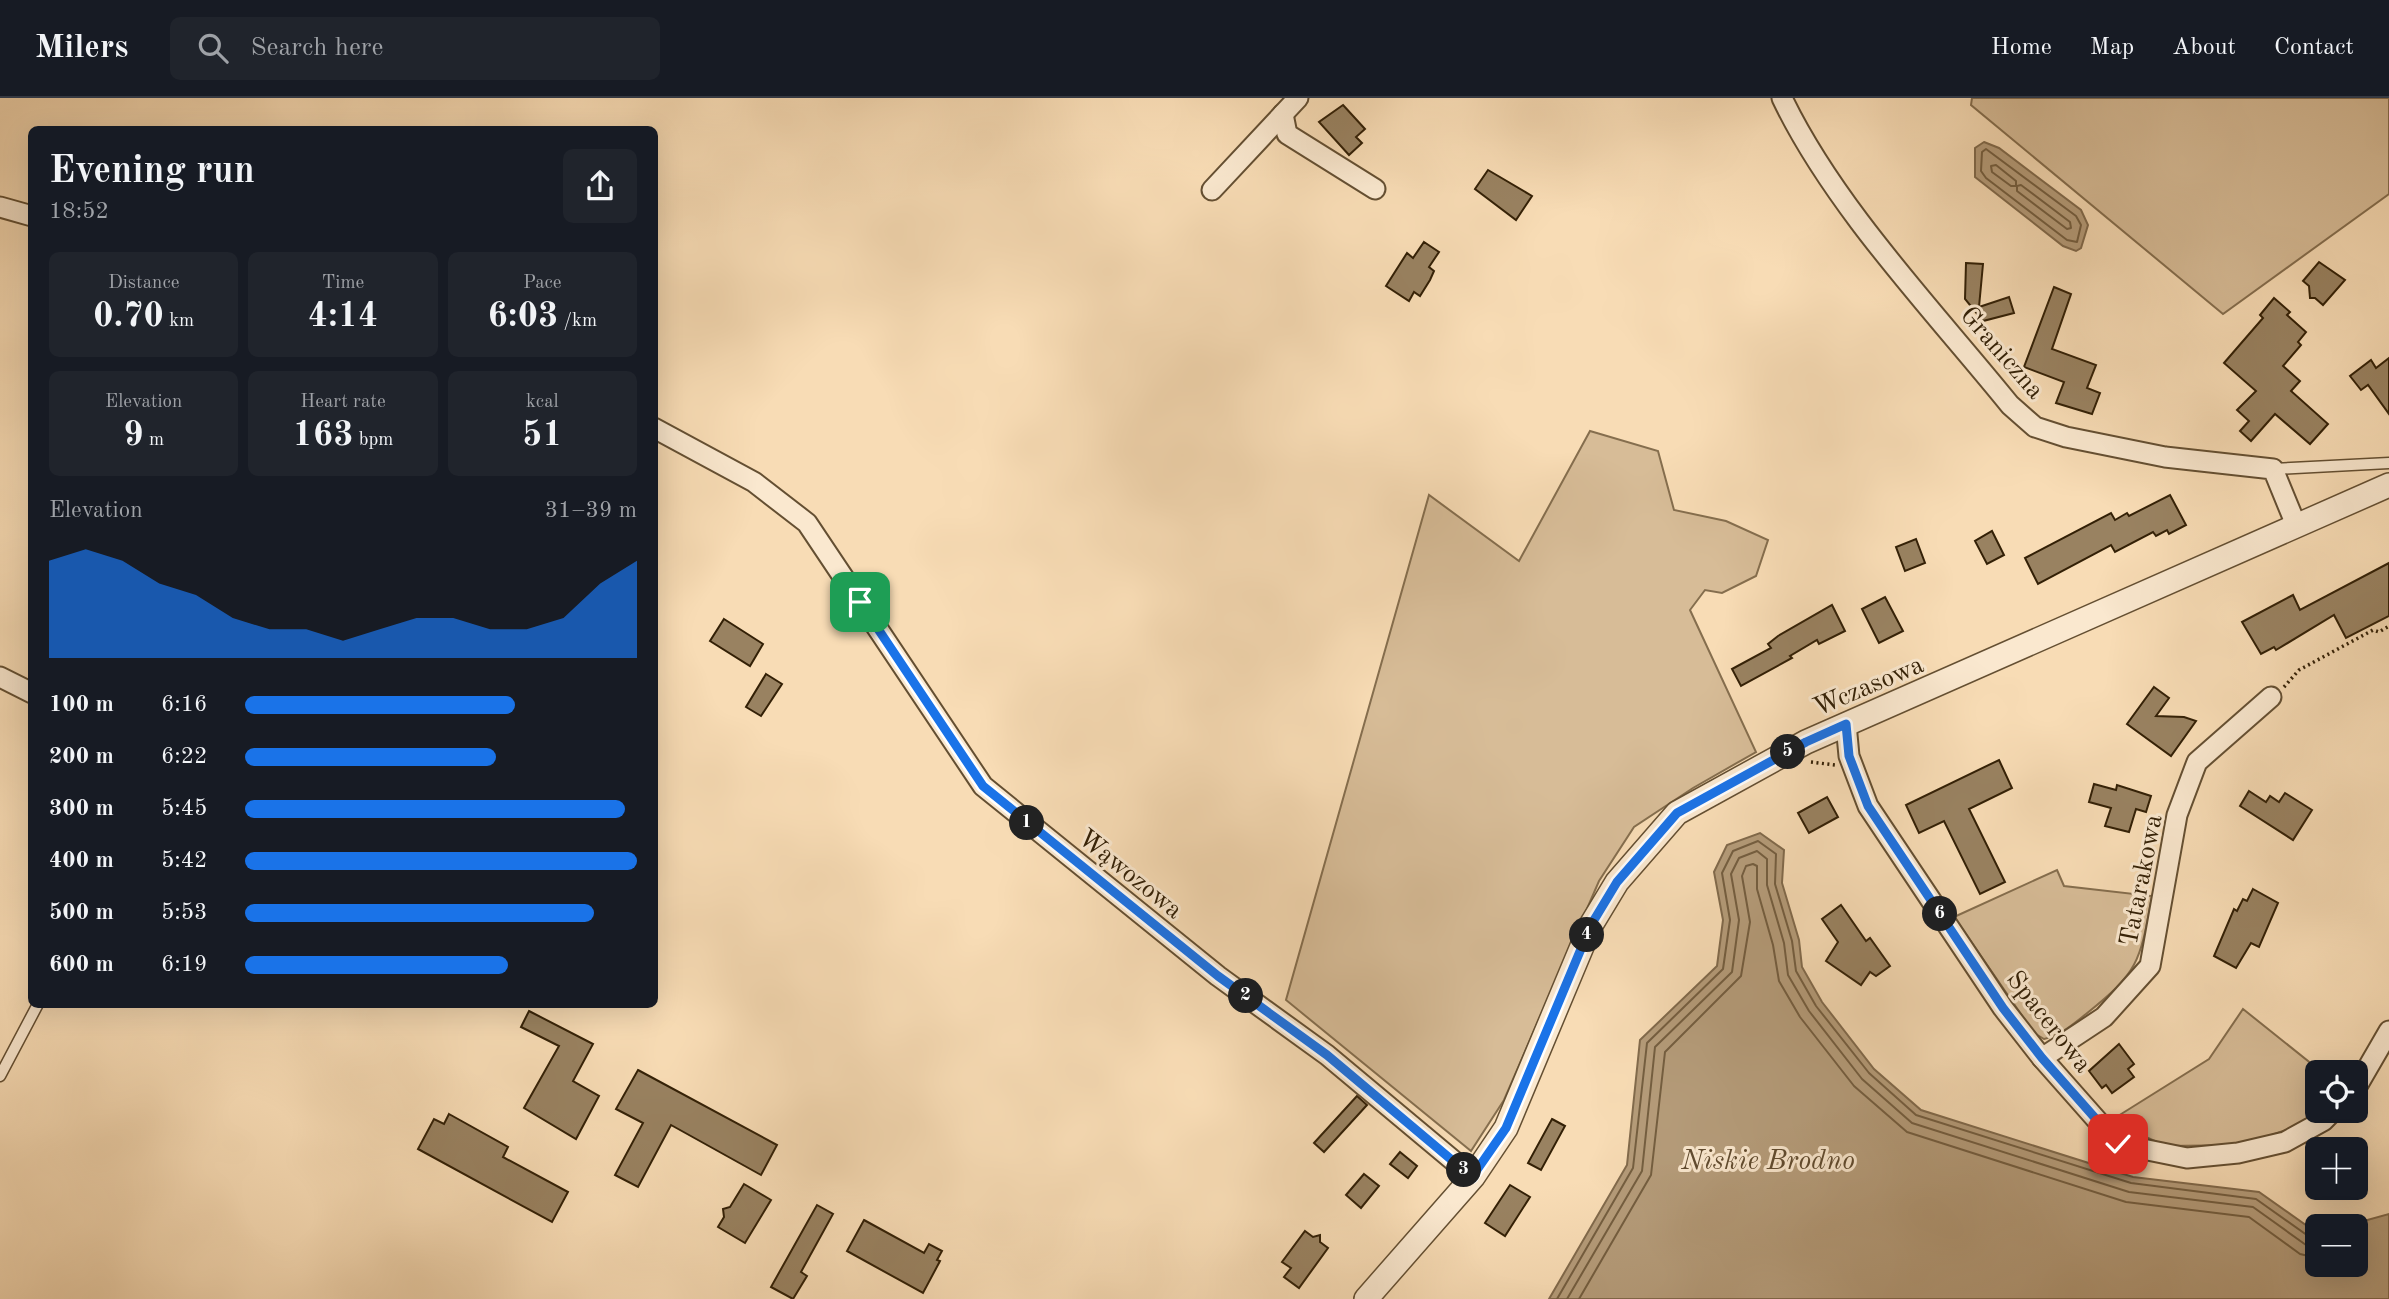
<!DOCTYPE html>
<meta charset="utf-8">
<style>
:root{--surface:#171b24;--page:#20242c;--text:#f1f3f6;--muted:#9ea1a6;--line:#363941;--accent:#1a73e8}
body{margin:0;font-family:"Old Standard TT",serif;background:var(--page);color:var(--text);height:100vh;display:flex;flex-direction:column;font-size:26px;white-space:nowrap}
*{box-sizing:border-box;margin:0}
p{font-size:23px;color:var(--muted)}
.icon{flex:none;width:38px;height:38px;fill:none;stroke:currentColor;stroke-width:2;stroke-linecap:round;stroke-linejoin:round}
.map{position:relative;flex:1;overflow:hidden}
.drawer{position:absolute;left:28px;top:28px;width:630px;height:882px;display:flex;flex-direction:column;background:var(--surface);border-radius:10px;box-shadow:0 7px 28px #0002}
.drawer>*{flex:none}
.tools{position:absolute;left:2305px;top:962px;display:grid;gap:14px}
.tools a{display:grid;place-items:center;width:63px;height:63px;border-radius:10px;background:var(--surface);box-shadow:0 7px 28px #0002;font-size:35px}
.pin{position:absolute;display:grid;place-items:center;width:60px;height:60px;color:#fff;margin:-30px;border-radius:14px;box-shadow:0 4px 10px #0006}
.km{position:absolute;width:35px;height:35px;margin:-18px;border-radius:50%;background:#222;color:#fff;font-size:19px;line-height:35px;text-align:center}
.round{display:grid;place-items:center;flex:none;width:74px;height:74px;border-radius:10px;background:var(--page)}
.headline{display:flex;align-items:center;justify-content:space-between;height:119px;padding:0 21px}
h1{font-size:38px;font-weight:800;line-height:52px}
.stats{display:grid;grid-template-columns:repeat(3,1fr);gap:10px;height:119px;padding:7px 21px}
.stats div{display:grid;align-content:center;border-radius:10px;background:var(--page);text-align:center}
.stats b{font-size:35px;font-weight:800}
.stats small{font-size:19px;font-weight:400}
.stats p{font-size:19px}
.chart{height:196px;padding:14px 21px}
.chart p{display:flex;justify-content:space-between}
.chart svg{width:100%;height:126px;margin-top:7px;fill:var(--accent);opacity:.7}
ul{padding:0 21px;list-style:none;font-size:23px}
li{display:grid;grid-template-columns:112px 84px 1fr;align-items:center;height:52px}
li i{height:18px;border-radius:9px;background:var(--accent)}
header{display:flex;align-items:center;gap:42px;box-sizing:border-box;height:98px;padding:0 35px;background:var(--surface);border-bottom:2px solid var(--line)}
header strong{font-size:33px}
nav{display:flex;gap:38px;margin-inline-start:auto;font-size:24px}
.search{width:490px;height:63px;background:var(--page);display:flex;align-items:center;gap:18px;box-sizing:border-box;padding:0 24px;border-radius:10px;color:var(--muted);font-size:26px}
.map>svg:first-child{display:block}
.green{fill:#d7bc97;stroke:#856e4e;stroke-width:2}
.water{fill:#b59c7a;stroke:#816a4c;stroke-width:2}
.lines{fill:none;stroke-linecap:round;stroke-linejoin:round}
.shore{stroke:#745e40;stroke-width:2}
.building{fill:#998261;stroke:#332006;stroke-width:2}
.service-casing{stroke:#644f32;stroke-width:13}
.minor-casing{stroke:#644f32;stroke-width:23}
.tertiary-casing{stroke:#644f32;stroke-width:26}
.path{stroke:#332006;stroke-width:3.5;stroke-dasharray:2 3.5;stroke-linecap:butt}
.service{stroke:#fae8cf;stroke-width:10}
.minor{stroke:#fae8cf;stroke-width:19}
.tertiary{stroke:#fae8cf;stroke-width:23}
.route-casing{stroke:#fff;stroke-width:14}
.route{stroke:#1a73e8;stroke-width:9}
.labels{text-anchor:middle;stroke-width:6;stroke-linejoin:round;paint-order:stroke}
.street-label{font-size:26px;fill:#332006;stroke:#fae8cf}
.water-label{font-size:28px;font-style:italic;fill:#604b2f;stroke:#fae8cf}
</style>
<header>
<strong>Milers</strong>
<div class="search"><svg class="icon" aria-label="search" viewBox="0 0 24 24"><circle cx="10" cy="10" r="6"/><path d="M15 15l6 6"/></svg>Search here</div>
<nav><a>Home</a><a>Map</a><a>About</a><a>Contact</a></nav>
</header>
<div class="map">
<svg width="2389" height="1201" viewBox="0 0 2389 1201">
<rect width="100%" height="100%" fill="#f8dcb5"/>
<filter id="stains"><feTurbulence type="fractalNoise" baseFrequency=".00286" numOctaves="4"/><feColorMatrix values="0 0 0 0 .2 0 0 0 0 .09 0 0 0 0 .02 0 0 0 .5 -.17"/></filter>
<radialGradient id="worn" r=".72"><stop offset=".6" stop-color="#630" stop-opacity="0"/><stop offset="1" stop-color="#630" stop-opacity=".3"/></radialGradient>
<!-- green -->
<g class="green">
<path d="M1972,0H2389V96L2223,216L1971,7Z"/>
<path d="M1590,333L1658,353L1674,412L1726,423L1768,442L1756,478L1722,495L1705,492L1690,512L1756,654L1693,690L1634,729L1599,783L1504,1002L1471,1053L1286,902L1429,397L1519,463Z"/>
<path d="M2057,772L2064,788L2152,798C2140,864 2139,874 2086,916C2072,927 2061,937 2044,941L2034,935L1954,819Z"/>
<path d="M2243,911L2323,975H2317V1013H2322L2298,1028L2242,1047L2166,1048L2110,1023L2209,961Z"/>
</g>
<!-- water -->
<g class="water">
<path d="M1984,44L1999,50L2081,112L2088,127L2081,150L2076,153L2063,148L1975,79V50Z"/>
<path d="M1760,735L1784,752L1782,785L1799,842L1802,869L1822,904L1874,971L1921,1012L2133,1079L2259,1094L2317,1135V1167H2356V1129H2342L2389,1116V1201H1549L1627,1067L1640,942L1717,868L1723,822L1714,774L1727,747Z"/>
</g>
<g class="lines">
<!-- shore -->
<g class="shore">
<path d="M1986,51L2076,118L2081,127L2077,144L2067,142L1986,80L1981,73L1982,54Z"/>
<path d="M1996,67L2016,83V88H2011L1992,74L1991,68Z"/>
<path d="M2021,87L2070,124L2071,130L2067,131L2017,93V88Z"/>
<path d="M1557,1201L1633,1070L1647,945L1723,871L1730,822L1722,775L1733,753L1758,743L1776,756L1775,786L1792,843L1796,873L1816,908L1869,975L1916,1017L2131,1085L2256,1101L2311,1140L2317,1141"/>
<path d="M1567,1201L1642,1073L1655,949L1732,874L1739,822L1731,776L1739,760L1757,753L1767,761V787L1784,845L1788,877L1809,913L1862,981L1912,1025L2129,1094L2253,1109L2306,1147L2317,1150"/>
<path d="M1579,1201L1651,1077L1665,954L1741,878L1750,824L1742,778L1746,768L1753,766L1757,768V791L1773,847L1779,883L1800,919L1854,988L1907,1034L2126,1104L2249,1119L2300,1156L2317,1160"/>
</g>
</g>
<!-- building -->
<g class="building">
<path d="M1343,7L1365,31L1356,39L1362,45L1349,57L1319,24Z"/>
<path d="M1488,72L1532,98L1516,122L1475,91Z"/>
<path d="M1424,144L1439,154L1429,169L1434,173L1430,182L1420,198L1414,194L1409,203L1386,188L1407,155L1413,160Z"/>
<path d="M2319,164L2345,182L2323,207L2315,200H2310L2309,188L2303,183Z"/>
<path d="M1966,165L1983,166L1979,209L2009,199L2014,215L1983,223L1965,201Z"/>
<path d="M2054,189L2071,196L2052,251L2096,267L2087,290L2100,295L2092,316L2056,305L2064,284L2024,269Z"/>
<path d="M2274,200L2290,214L2287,217L2306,234L2298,244L2301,247L2283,268L2300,283L2291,293L2328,326L2310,346L2275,316L2251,343L2240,333L2249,323L2237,312L2256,293L2224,265L2263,220L2260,217Z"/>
<path d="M2389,260V316L2368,287L2361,292L2350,278L2371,262L2376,270Z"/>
<path d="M2170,397L2186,427L2169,436L2167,432L2156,438L2153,434L2115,454L2111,447L2038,486L2025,460L2111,415L2115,422L2127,415L2129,418Z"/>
<path d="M1992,433L2004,457L1987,466L1975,443Z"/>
<path d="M1916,441L1925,465L1905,473L1896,449Z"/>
<path d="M2389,465V518L2346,540L2334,517L2276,552L2274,549L2261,556L2242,524L2293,497L2300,512Z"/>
<path d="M1885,499L1903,533L1879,545L1862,511Z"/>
<path d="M1832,507L1845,533L1819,546L1817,542L1790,558L1792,560L1741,588L1732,571L1771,550L1768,546L1778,538Z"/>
<path d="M724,521L763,546L750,568L710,543Z"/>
<path d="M766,576L782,586L761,618L746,609Z"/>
<path d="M2154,589L2169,600L2156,618L2184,619L2196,623L2171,658L2127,626Z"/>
<path d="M1999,662L2012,690L1969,711L2005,784L1980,796L1944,723L1919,735L1906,707Z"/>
<path d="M2094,686L2116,692L2117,687L2151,698L2146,714L2136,711L2129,734L2105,728L2111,710L2089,704Z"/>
<path d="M2249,693L2266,704L2270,698L2279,704L2285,695L2312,712L2293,742L2240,708Z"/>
<path d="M1827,699L1838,719L1809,735L1798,715Z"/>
<path d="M2253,791L2278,805L2259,849L2251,845L2236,870L2214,858L2234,811L2237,813L2243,801L2247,803Z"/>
<path d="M1841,807L1866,843L1870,840L1890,868L1876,878L1870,874L1861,887L1826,863L1838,844L1822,821Z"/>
<path d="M529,913L593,946L573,983L599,998L576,1041L524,1010L559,948L521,929Z"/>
<path d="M2119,946L2134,966L2128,971L2134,979L2112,995L2106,987L2102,990L2089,973Z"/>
<path d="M638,972L777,1047L761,1077L671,1027L638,1089L615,1077L643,1025L616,1011Z"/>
<path d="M1357,998L1367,1007L1324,1054L1314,1045Z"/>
<path d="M449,1016L508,1049L503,1059L568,1094L552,1124L418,1051L434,1021L444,1026Z"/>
<path d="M1552,1021L1565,1028L1541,1072L1528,1065Z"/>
<path d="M1400,1054L1417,1068L1408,1080L1390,1066Z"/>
<path d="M1364,1076L1379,1088L1361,1110L1346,1097Z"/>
<path d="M744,1086L771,1102L745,1145L718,1129L724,1119L723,1111L730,1109Z"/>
<path d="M1510,1087L1530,1099L1505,1138L1485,1125Z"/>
<path d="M817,1107L833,1116L801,1174L807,1178L793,1201L771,1189Z"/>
<path d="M864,1122L924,1155L929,1146L942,1153L937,1162L940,1163L923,1195L847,1153Z"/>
<path d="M1305,1133L1313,1139L1320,1137V1144L1328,1150L1299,1190L1284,1179L1291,1170L1282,1164Z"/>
</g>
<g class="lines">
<defs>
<g id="service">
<path d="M2274,371L2389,365"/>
<path d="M0,978L38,906"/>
</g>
<g id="minor">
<path d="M1782,0C1834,109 1934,213 2010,307L2035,329L2066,339L2165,359L2273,371L2296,427"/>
<path d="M1283,16L1287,36L1375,91"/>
<path d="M1212,92L1298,0"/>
<path d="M0,109L32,118"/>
<path d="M654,330L754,384L807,425L983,688L1218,878L1327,957L1473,1079"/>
<path d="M0,579L32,595"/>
<path d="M1846,626L1849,658L1868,708L2003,910L2042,960L2118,1046L2187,1060L2238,1055L2285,1044L2323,1023L2333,1013"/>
<path d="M2042,960L2104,919L2150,868L2177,717L2197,664L2271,599"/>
<path d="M2356,990L2389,933"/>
</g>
<path id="tertiary" d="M1366,1201L1473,1079L1506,1030L1591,827L1617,784L1677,715L1806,644L2389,387"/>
</defs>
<!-- service casing -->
<use href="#service" class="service-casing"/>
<!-- minor casing -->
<use href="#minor" class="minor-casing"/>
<!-- tertiary casing -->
<use href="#tertiary" class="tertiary-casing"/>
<!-- path -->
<g class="path">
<path d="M2284,589L2299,572L2373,532L2379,534L2389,528"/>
<path d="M1811,664L1835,667"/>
</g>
<!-- service -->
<use href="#service" class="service"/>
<!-- minor -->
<use href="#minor" class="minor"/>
<!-- tertiary -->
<use href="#tertiary" class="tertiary"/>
</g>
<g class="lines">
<defs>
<path id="route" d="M860,504L983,688L1218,878L1327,957L1472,1079L1506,1030L1591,827L1617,784L1677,715L1806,644L1846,626L1849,658L1868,708L2003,910L2042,960L2118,1046"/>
</defs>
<!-- route casing -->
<use href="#route" class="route-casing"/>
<!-- route -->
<use href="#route" class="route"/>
</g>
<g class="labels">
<!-- street labels -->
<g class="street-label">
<text transform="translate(2003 254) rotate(49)" y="9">Graniczna</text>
<text transform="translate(1868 587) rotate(-23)" y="9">Wczasowa</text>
<text transform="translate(1131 775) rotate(39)" y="9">Wąwozowa</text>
<text transform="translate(2140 782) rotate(-79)" y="9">Tatarakowa</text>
<text transform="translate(2050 923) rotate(52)" y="9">Spacerowa</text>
</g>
<!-- water labels -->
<g class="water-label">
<text x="1768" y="1071">Niskie Brodno</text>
</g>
</g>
<rect width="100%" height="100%" filter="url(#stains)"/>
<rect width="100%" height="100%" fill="url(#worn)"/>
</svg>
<div class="tools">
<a><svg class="icon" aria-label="locate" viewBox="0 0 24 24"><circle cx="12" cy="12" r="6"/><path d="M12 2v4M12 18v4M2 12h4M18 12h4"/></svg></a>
<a>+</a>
<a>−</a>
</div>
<div class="pin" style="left:860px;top:504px;background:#1e9e55"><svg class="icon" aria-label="arrive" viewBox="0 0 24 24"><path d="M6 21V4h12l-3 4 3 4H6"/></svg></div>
<div class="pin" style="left:2118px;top:1046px;background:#d93025"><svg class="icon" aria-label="check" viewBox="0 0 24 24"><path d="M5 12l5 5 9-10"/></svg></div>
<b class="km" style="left:1027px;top:725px">1</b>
<b class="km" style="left:1246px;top:898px">2</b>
<b class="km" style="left:1464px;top:1072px">3</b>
<b class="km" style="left:1587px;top:837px">4</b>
<b class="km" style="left:1788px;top:654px">5</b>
<b class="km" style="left:1940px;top:816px">6</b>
<section class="drawer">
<div class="headline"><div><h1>Evening run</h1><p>18:52</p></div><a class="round"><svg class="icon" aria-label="share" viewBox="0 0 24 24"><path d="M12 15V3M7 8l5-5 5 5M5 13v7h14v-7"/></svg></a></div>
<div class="stats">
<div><p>Distance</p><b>0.70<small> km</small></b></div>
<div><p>Time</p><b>4:14</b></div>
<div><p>Pace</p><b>6:03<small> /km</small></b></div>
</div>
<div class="stats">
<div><p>Elevation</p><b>9<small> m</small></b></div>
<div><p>Heart rate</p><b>163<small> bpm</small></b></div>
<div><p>kcal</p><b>51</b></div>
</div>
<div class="chart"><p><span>Elevation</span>31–39 m</p>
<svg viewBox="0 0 160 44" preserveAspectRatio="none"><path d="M0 44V10L10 6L20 10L30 18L40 22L50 30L60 34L70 34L80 38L90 34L100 30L110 30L120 34L130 34L140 30L150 18L160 10V44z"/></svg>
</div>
<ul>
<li><b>100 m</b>6:16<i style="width:69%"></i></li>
<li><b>200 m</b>6:22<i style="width:64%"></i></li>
<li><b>300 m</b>5:45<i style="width:97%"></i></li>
<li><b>400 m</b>5:42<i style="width:100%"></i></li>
<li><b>500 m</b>5:53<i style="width:89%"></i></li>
<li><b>600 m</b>6:19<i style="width:67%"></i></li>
</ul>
</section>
</div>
